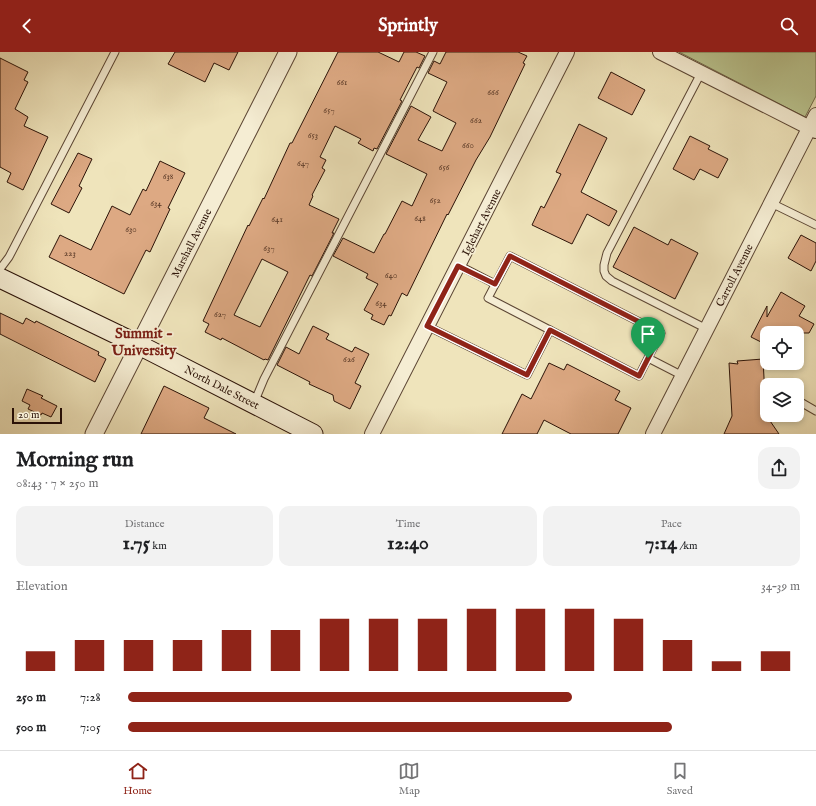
<!DOCTYPE html>
<meta charset="utf-8">
<style>
:root{--surface:#fff;--page:#f2f2f2;--text:#202124;--muted:#757577;--line:#e0e0e0;--accent:#8f2418}
body{margin:0;font-family:"IM FELL English",serif;background:var(--page);color:var(--text);height:100vh;display:flex;flex-direction:column;font-size:15px;white-space:nowrap}
*{box-sizing:border-box;margin:0}
p{font-size:13px;color:var(--muted)}
.icon{flex:none;width:22px;height:22px;fill:none;stroke:currentColor;stroke-width:2;stroke-linecap:round;stroke-linejoin:round}
.map{position:relative;height:382px;overflow:hidden}
.panel{display:flex;flex-direction:column;background:var(--surface);flex:1}
.panel>*{flex:none}
.controls{position:absolute;left:760px;top:274px;display:grid;gap:8px}
.controls a{display:grid;place-items:center;width:44px;height:44px;border-radius:8px;background:var(--surface);box-shadow:0 2px 6px #0003;font-size:20px}
.scale{position:absolute;left:12px;bottom:10px;width:50px;box-sizing:border-box;padding-left:4px;border:2px solid #2b1207;border-top:0;font-size:11px;line-height:14px;white-space:nowrap;color:#2b1207;-webkit-text-stroke:3px #f5edd3;paint-order:stroke}
.pin{position:absolute;display:grid;place-items:center;width:34px;height:34px;color:#fff;margin:-41px -17px;border-radius:50% 50% 50% 0;rotate:-45deg;box-shadow:0 0 4px #0007}
.pin .icon{rotate:45deg}
.round{display:grid;place-items:center;flex:none;width:42px;height:42px;border-radius:12px;background:var(--page)}
.summary{display:flex;align-items:center;justify-content:space-between;height:68px;padding:0 16px}
h1{font-size:22px;font-weight:800;line-height:30px}
.metrics{display:grid;grid-template-columns:repeat(3,1fr);gap:6px;height:68px;padding:4px 16px}
.metrics div{display:grid;align-content:center;border-radius:10px;background:var(--page);text-align:center}
.metrics b{font-size:20px;font-weight:800}
.metrics small{font-size:11px;font-weight:400}
.metrics p{font-size:11px}
.chart{height:112px;padding:8px 16px}
.chart p{display:flex;justify-content:space-between}
.chart svg{width:100%;height:72px;margin-top:4px;stroke:var(--accent);stroke-width:6}
ul{padding:0 16px;list-style:none;font-size:13px}
li{display:grid;grid-template-columns:64px 48px 1fr;align-items:center;height:30px}
li i{height:10px;border-radius:5px;background:var(--accent)}
header{display:flex;justify-content:space-between;align-items:center;height:52px;padding:0 16px;background:var(--accent);color:#fff;font-size:18px;font-weight:800}
.tabs{display:flex;justify-content:space-around;align-items:center;height:56px;border-top:1px solid var(--line);background:var(--surface);font-size:11px;color:var(--muted)}
.tabs a{display:grid;justify-items:center;gap:2px}
.tabs .on{color:var(--accent)}
.map>svg:first-child{display:block}
.green{fill:#bac48f;stroke:#726b4b}
.building{fill:#dda983;stroke:#2b1207;fill-rule:evenodd}
.lines{fill:none;stroke-linecap:round;stroke-linejoin:round}
.service-casing{stroke:#5c4634;stroke-width:9}
.minor-casing{stroke:#5c4634;stroke-width:16}
.tertiary-casing{stroke:#5c4634;stroke-width:19}
.secondary-casing{stroke:#2b1207;stroke-width:21}
.service{stroke:#f5edd3;stroke-width:7}
.minor{stroke:#f5edd3;stroke-width:14}
.tertiary{stroke:#f5edd3;stroke-width:17}
.secondary{stroke:#f5edd3;stroke-width:19}
.route-casing{stroke:#fff;stroke-width:8}
.route{stroke:#8f2418;stroke-width:5}
.labels{text-anchor:middle;stroke-width:3.5;stroke-linejoin:round;paint-order:stroke}
.number-label{font-size:9px;fill:#583826}
.street-label{font-size:11px;fill:#2b1207;stroke:#f5edd3}
.district-label{font-size:15px;font-weight:bold;fill:#7a1f14;stroke:#f5edd3}
</style>
<header><svg class="icon" aria-label="back" viewBox="0 0 24 24"><path d="M15 5l-7 7 7 7"/></svg>Sprintly<svg class="icon" aria-label="search" viewBox="0 0 24 24"><circle cx="10" cy="10" r="6"/><path d="M15 15l6 6"/></svg></header>
<div class="map">
<svg width="816" height="382" viewBox="0 0 816 382">
<rect width="100%" height="100%" fill="#efe4bb"/>
<filter id="stains"><feTurbulence type="fractalNoise" baseFrequency=".005" numOctaves="4"/><feColorMatrix values="0 0 0 0 .2 0 0 0 0 .09 0 0 0 0 .02 0 0 0 .5 -.17"/></filter>
<radialGradient id="worn" r=".72"><stop offset=".6" stop-color="#630" stop-opacity="0"/><stop offset="1" stop-color="#630" stop-opacity=".3"/></radialGradient>
<!-- green -->
<path class="green" d="M679,0H816V44L805,65Z"/>
<!-- building -->
<g class="building">
<path d="M175,0H238L229,18L214,11L205,30L168,12Z"/>
<path d="M338,0H378L399,10L404,0H416L425,4L419,16L417,15L400,48L402,49L377,97L374,96L373,99L358,91L361,87L335,74L320,105L326,108L322,116L325,118L312,143L313,144L309,153L339,167L332,181H334L312,224L310,223L268,308L265,307L264,308L222,286L221,288L205,280L209,272L203,269L248,173L249,174L263,146L264,147L290,91H292ZM262,207L288,220L260,275L234,263Z"/>
<path d="M446,0H518L527,4L523,11L525,12L490,85L476,108L448,163L447,162L407,244L402,241L391,264L389,263L384,273L371,267L373,263L364,258L378,232L366,226L368,222L333,204L343,186L374,201L384,182H385L402,149L412,154L427,122L386,102L411,54L431,65L418,88L442,99L456,71L433,59L447,30L428,21L434,9L440,12Z"/>
<path d="M0,6L28,20L24,28L28,30L15,57L28,65L24,74L48,85L23,138L7,130L11,121L0,115Z"/>
<path d="M611,20L645,38L632,63L598,46Z"/>
<path d="M579,72L607,86L581,140L617,159L609,174L587,162L572,192L532,173L541,154L544,156L561,122L556,120Z"/>
<path d="M690,84L710,94L708,97L728,107L718,126L700,117L694,128L673,117Z"/>
<path d="M78,101L92,107L79,134L82,136L69,161L51,152Z"/>
<path d="M160,109L185,121L168,156L170,157L150,200L146,198L124,242L49,205L60,183L91,198L112,154L130,163L143,137L146,139Z"/>
<path d="M634,175L668,193L671,187L698,201L675,247L613,215Z"/>
<path d="M801,183L816,191V209L811,219L788,206Z"/>
<path d="M781,240L805,254L799,264L814,272L809,281H767V293L751,285L767,254V265Z"/>
<path d="M0,261L23,272L26,266L35,271L36,269L99,300L98,303L106,307L95,330L0,282Z"/>
<path d="M313,274L329,282L326,287L352,300L355,295L369,302L355,331L361,334L350,357L334,349L333,343L309,332L310,330L277,313L286,295L299,302Z"/>
<path d="M763,307L766,363L779,382H724L732,364L729,311L738,312L737,309Z"/>
<path d="M549,311L564,318L567,312L620,339L615,348L631,356L618,382H571L544,368L537,382H502L522,342L531,347Z"/>
<path d="M164,334L209,356L204,366L236,382H141Z"/>
<path d="M27,337L43,344L41,346L57,354L51,365L42,361L41,363L28,357L30,353L22,349Z"/>
</g>
<g class="lines">
<defs>
<g id="service">
<path d="M701,21L607,201L604,213V219L606,224L612,229L707,277"/>
<path d="M771,151L816,173"/>
<path d="M458,213L495,232"/>
<path d="M0,217L9,205L115,0"/>
<path d="M427,274L527,323L550,278"/>
<path d="M648,306L661,281L510,204L488,246L639,324L648,306L683,324"/>
<path d="M797,348L816,359"/>
<path d="M254,351L264,327L433,0"/>
</g>
<g id="minor">
<path d="M660,0L816,79"/>
<path d="M372,382L567,0"/>
<path d="M653,382L816,63"/>
</g>
<path id="tertiary" d="M94,382L288,0"/>
<path id="secondary" d="M0,226L139,293L313,382"/>
</defs>
<!-- service casing -->
<use href="#service" class="service-casing"/>
<!-- minor casing -->
<use href="#minor" class="minor-casing"/>
<!-- tertiary casing -->
<use href="#tertiary" class="tertiary-casing"/>
<!-- secondary casing -->
<use href="#secondary" class="secondary-casing"/>
<!-- service -->
<use href="#service" class="service"/>
<!-- minor -->
<use href="#minor" class="minor"/>
<!-- tertiary -->
<use href="#tertiary" class="tertiary"/>
<!-- secondary -->
<use href="#secondary" class="secondary"/>
</g>
<g class="lines">
<defs>
<path id="route" d="M510,204L661,281L639,324L550,278L527,323L427,274L458,214L495,232Z"/>
</defs>
<!-- route casing -->
<use href="#route" class="route-casing"/>
<!-- route -->
<use href="#route" class="route"/>
</g>
<g class="labels">
<!-- number labels -->
<g class="number-label">
<text x="342" y="33">661</text>
<text x="493" y="43">666</text>
<text x="329" y="61">657</text>
<text x="476" y="71">662</text>
<text x="313" y="86">653</text>
<text x="468" y="96">660</text>
<text x="303" y="114">647</text>
<text x="444" y="118">656</text>
<text x="168" y="127">638</text>
<text x="435" y="151">652</text>
<text x="156" y="154">634</text>
<text x="420" y="169">648</text>
<text x="277" y="170">641</text>
<text x="131" y="180">630</text>
<text x="269" y="199">637</text>
<text x="70" y="204">223</text>
<text x="391" y="226">640</text>
<text x="381" y="254">634</text>
<text x="220" y="265">627</text>
<text x="349" y="310">626</text>
</g>
<!-- street labels -->
<g class="street-label">
<text transform="translate(481 170) rotate(-63)" y="4">Iglehart Avenue</text>
<text transform="translate(191 191) rotate(-63)" y="4">Marshall Avenue</text>
<text transform="translate(734 223) rotate(-63)" y="4">Carroll Avenue</text>
<text transform="translate(222 335) rotate(27)" y="4">North Dale Street</text>
</g>
<!-- district labels -->
<g class="district-label">
<text x="144" y="286">Summit -<tspan x="144" dy="17">University</tspan></text>
</g>
</g>
<rect width="100%" height="100%" filter="url(#stains)"/>
<rect width="100%" height="100%" fill="url(#worn)"/>
</svg>
<div class="controls">
<a><svg class="icon" aria-label="locate" viewBox="0 0 24 24"><circle cx="12" cy="12" r="6"/><path d="M12 2v4M12 18v4M2 12h4M18 12h4"/></svg></a>
<a><svg class="icon" aria-label="layers" viewBox="0 0 24 24"><path d="M12 4l9 5-9 5-9-5zM3 14l9 5 9-5"/></svg></a>
</div>
<div class="scale">20 m</div>
<div class="pin" style="left:648px;top:306px;background:#1e9e55"><svg class="icon" aria-label="arrive" viewBox="0 0 24 24"><path d="M6 21V4h12l-3 4 3 4H6"/></svg></div>
</div>
<section class="panel">
<div class="summary"><div><h1>Morning run</h1><p>08:43 · 7 × 250 m</p></div><a class="round"><svg class="icon" aria-label="share" viewBox="0 0 24 24"><path d="M12 15V3M7 8l5-5 5 5M5 13v7h14v-7"/></svg></a></div>
<div class="metrics">
<div><p>Distance</p><b>1.75<small> km</small></b></div>
<div><p>Time</p><b>12:40</b></div>
<div><p>Pace</p><b>7:14<small> /km</small></b></div>
</div>
<div class="chart"><p><span>Elevation</span>34–39 m</p>
<svg viewBox="0 0 160 44" preserveAspectRatio="none"><path d="M5 44V32M15 44V25M25 44V25M35 44V25M45 44V19M55 44V19M65 44V12M75 44V12M85 44V12M95 44V6M105 44V6M115 44V6M125 44V12M135 44V25M145 44V38M155 44V32"/></svg>
</div>
<ul>
<li><b>250 m</b>7:28<i style="width:66%"></i></li>
<li><b>500 m</b>7:05<i style="width:81%"></i></li>
</ul>
</section>
<nav class="tabs">
<a class="on"><svg class="icon" aria-label="home" viewBox="0 0 24 24"><path d="M3 11l9-7 9 7M6 9v11h12V9"/></svg>Home</a>
<a><svg class="icon" aria-label="map" viewBox="0 0 24 24"><path d="M3 6l6-2 6 2 6-2v14l-6 2-6-2-6 2zM9 4v14M15 6v14"/></svg>Map</a>
<a><svg class="icon" aria-label="saved" viewBox="0 0 24 24"><path d="M7 4h10v16l-5-4-5 4z"/></svg>Saved</a>
</nav>
